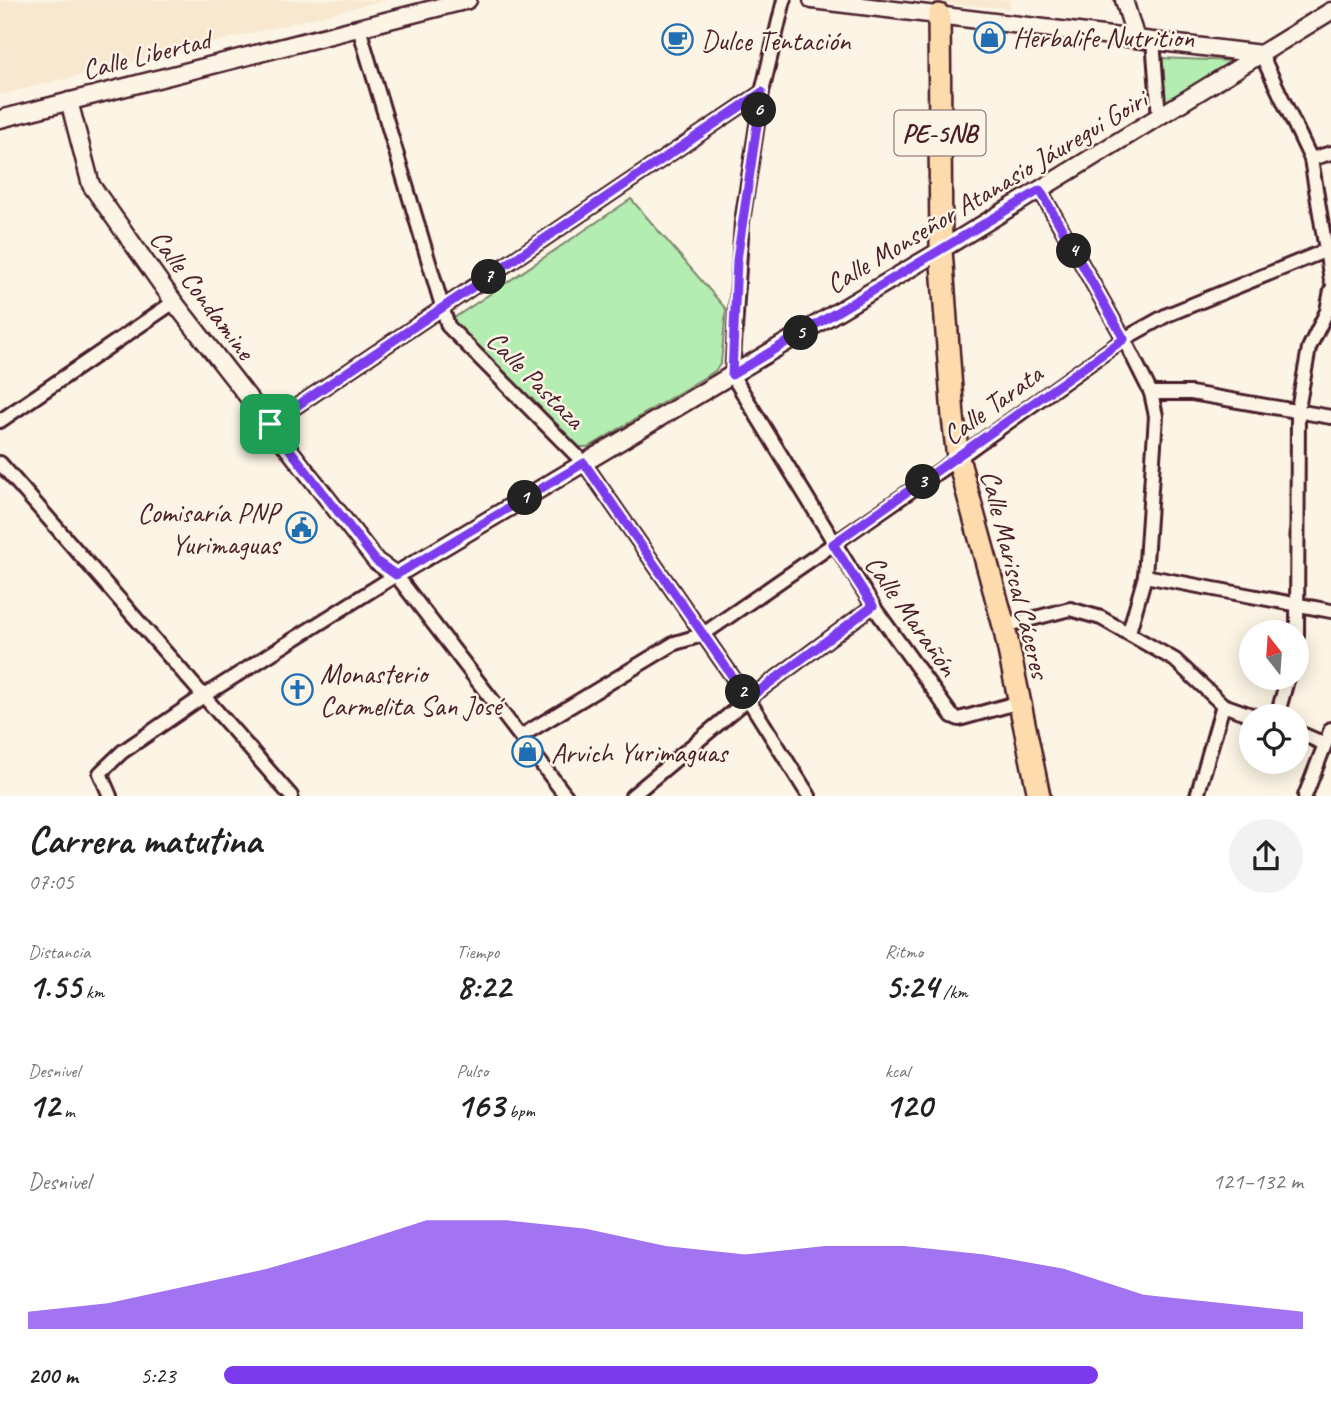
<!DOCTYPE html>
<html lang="es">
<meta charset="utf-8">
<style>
:root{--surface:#fff;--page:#f2f2f2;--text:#222;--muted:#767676;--accent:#7c3aed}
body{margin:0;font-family:Caveat,sans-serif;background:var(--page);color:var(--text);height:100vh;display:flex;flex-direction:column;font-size:26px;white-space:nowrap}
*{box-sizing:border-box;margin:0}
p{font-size:23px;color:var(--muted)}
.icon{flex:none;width:38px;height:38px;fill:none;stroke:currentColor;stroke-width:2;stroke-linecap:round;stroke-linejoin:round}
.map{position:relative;height:796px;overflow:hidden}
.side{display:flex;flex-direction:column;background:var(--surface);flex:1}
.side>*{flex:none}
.needle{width:46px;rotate:343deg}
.controls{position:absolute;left:1239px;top:620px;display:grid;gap:14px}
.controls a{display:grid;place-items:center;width:70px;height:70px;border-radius:50%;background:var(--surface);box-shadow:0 4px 18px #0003;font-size:35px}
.pin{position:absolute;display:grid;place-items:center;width:60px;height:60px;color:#fff;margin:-30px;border-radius:14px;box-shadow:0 4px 10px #0006}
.km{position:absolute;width:35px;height:35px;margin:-18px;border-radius:50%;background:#222;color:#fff;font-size:19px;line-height:35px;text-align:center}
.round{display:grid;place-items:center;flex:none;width:74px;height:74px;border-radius:37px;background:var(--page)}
.overview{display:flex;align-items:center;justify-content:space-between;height:119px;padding:0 28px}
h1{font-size:38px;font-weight:800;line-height:52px}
.figures{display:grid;grid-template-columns:repeat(3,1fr);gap:10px;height:119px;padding:7px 28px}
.figures div{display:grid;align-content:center}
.figures b{font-size:35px;font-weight:800}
.figures small{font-size:19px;font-weight:400}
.figures p{font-size:19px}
.chart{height:196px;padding:14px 28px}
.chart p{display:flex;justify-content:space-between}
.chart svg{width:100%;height:126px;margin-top:7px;fill:var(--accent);opacity:.7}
ul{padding:0 28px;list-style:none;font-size:23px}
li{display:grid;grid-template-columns:112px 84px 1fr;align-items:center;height:52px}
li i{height:18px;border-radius:9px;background:var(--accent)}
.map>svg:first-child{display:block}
.built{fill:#f8e8d0}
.green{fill:#b4edb1;stroke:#7f866e;stroke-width:2}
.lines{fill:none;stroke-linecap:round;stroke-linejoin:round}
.minor-casing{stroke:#4a1f2b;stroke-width:18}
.tertiary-casing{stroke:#4a1f2b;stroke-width:21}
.trunk-casing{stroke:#4a1f2b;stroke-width:26}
.minor{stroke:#fcf5e5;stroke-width:12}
.tertiary{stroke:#fcf5e5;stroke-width:16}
.trunk{stroke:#fedbac;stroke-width:21}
.route-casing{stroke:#fff;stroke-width:14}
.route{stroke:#7c3aed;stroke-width:9}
.labels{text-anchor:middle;stroke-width:5;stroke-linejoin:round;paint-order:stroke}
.shield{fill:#fcf5e5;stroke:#7f5f63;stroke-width:2}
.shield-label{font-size:26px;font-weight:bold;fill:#4a1f2b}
.poi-label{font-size:28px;fill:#4a1f2b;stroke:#fcf5e5;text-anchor:start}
.street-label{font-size:28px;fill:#4a1f2b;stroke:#fcf5e5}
</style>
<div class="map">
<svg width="1331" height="796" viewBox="0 0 1331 796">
<rect width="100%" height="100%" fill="#fcf5e5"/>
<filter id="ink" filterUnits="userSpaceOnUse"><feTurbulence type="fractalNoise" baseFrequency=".0143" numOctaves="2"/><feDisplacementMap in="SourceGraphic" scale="14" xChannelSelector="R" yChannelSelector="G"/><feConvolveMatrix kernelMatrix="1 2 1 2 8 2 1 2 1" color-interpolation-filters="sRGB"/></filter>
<g filter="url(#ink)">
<!-- built -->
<g class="built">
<path d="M0,0H386L0,95Z"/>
<path d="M915,0H1010L1009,9Z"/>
</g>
<!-- green -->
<g class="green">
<path d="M1159,58L1235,61L1162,106Z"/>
<path d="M631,199L726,309L721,363L715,371L589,447H579L454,326V318Z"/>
</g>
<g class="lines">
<defs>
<g id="minor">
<path d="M784,0L762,92L742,222L732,375L873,606L952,716L959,719L1020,702"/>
<path d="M359,28L448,326L584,463L748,699L809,796"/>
<path d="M1153,40L1159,117"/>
<path d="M1261,54L1311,159L1331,280"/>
<path d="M1311,159L1331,153"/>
<path d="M1040,190L1124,339L1151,393L1156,416L1145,576L1129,632"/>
<path d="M1151,393H1191L1331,417"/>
<path d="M0,421L174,302"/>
<path d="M270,424L762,92"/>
<path d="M0,463L291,796"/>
<path d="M1145,576L1331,611"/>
<path d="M1004,626L1070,609L1101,618L1175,660L1223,705L1254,716"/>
<path d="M1297,636L1298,409L1309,348L1327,311L1331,290"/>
<path d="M1277,716L1288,677"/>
<path d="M1297,732L1325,744"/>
<path d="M521,736L675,643L702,635L958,458L1124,339L1167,315L1327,250"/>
<path d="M110,796L100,773L122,752L202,697L396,575L566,796"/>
<path d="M632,796L748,699L873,606"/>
<path d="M1197,796L1223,705"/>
<path d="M1305,796L1331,729"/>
</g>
<g id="tertiary">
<path d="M812,0L1261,54"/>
<path d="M1124,0L1136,39"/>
<path d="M69,101L91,185L174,302L376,561L396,575L941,250L1331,11"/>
<path d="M0,119L468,0"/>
</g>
<path id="trunk" d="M939,15L941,250L953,417L958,458L1004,626L1039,796"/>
</defs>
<!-- minor casing -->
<use href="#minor" class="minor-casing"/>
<!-- tertiary casing -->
<use href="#tertiary" class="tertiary-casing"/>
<!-- trunk casing -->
<use href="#trunk" class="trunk-casing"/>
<!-- minor -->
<use href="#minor" class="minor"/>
<!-- tertiary -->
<use href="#tertiary" class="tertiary"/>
<!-- trunk -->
<use href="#trunk" class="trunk"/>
</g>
</g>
<g class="lines" filter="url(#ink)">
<defs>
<path id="route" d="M762,92L737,260L732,375L1040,190L1124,339L833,544L873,606L748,699L584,463L396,575L376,561L270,424Z"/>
</defs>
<!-- route casing -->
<use href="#route" class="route-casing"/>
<!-- route -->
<use href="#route" class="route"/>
</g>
<!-- icons -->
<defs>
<symbol id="shop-ring" viewBox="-11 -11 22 22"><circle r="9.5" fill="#fcf5e5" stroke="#1f6fb2" stroke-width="1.5"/><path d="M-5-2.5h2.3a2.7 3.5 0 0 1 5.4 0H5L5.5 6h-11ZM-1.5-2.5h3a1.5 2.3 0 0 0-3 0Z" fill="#1f6fb2"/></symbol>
<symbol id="cafe-ring" viewBox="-11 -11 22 22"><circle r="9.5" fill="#fcf5e5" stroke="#1f6fb2" stroke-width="1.5"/><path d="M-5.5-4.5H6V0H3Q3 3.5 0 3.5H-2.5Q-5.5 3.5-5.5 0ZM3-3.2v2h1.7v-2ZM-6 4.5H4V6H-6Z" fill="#1f6fb2"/></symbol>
<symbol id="civic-ring" viewBox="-11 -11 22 22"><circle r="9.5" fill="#fcf5e5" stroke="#1f6fb2" stroke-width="1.5"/><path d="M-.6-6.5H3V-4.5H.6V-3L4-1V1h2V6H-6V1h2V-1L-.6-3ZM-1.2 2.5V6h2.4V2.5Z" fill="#1f6fb2"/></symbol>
<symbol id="church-ring" viewBox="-11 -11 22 22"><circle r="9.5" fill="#fcf5e5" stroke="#1f6fb2" stroke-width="1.5"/><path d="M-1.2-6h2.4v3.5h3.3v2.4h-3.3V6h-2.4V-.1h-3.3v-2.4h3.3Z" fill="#1f6fb2"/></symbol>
</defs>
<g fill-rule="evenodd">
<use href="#shop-ring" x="972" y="20" width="35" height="35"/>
<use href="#cafe-ring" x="660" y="22" width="35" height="35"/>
<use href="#civic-ring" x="284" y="510" width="35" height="35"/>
<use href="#church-ring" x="280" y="672" width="35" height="35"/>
<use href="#shop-ring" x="510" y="734" width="35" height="35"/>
</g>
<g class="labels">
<!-- shield labels -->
<rect class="shield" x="894.5" y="110.5" width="91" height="45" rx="5"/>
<g class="shield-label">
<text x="940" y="142">PE-5NB</text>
</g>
<!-- poi labels -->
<g class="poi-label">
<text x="1013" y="47">Herbalife Nutrition</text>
<text x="701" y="50">Dulce Tentación</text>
<text x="279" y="522" text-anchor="end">Comisaría PNP<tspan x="279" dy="32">Yurimaguas</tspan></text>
<text x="320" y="683">Monasterio<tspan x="320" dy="32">Carmelita San José</tspan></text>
<text x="551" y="762">Arvich Yurimaguas</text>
</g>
<!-- street labels -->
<g class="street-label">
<text transform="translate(146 54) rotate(-14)" y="10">Calle Libertad</text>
<text transform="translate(986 191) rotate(-31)" y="10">Calle Monseñor Atanasio Jáuregui Goiri</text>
<text transform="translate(203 294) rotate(53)" y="10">Calle Condamine</text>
<text transform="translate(536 379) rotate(45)" y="10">Calle Pastaza</text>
<text transform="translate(992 404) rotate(-36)" y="10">Calle Tarata</text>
<text transform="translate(1016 574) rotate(76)" y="10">Calle Mariscal Cáceres</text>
<text transform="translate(912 615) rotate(55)" y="10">Calle Marañón</text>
</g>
</g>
</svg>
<div class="controls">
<a><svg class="needle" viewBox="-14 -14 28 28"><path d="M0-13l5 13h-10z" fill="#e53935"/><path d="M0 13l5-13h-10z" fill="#767676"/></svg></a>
<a><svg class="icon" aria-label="locate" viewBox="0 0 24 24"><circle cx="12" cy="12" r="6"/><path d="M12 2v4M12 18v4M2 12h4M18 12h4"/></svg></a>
</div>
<div class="pin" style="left:270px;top:424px;background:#1e9e55"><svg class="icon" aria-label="arrive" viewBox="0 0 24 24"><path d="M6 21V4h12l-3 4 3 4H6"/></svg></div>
<b class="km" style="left:525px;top:498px">1</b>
<b class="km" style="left:743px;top:692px">2</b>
<b class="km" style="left:923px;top:482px">3</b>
<b class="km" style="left:1074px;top:251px">4</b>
<b class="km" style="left:801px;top:333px">5</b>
<b class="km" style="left:759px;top:110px">6</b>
<b class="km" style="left:489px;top:277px">7</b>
</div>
<section class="side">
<div class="overview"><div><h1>Carrera matutina</h1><p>07:05</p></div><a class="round"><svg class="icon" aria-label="share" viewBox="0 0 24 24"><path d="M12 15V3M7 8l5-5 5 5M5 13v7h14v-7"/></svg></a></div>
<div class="figures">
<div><p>Distancia</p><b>1.55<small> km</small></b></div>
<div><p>Tiempo</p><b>8:22</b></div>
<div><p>Ritmo</p><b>5:24<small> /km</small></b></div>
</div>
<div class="figures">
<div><p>Desnivel</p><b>12<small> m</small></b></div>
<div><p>Pulso</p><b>163<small> bpm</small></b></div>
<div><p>kcal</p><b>120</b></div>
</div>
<div class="chart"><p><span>Desnivel</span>121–132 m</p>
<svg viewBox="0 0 160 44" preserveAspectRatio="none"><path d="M0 44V38L10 35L20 29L30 23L40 15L50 6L60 6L70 9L80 15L90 18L100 15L110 15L120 18L130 23L140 32L150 35L160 38V44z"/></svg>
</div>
<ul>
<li><b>200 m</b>5:23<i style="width:81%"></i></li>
</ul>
</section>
